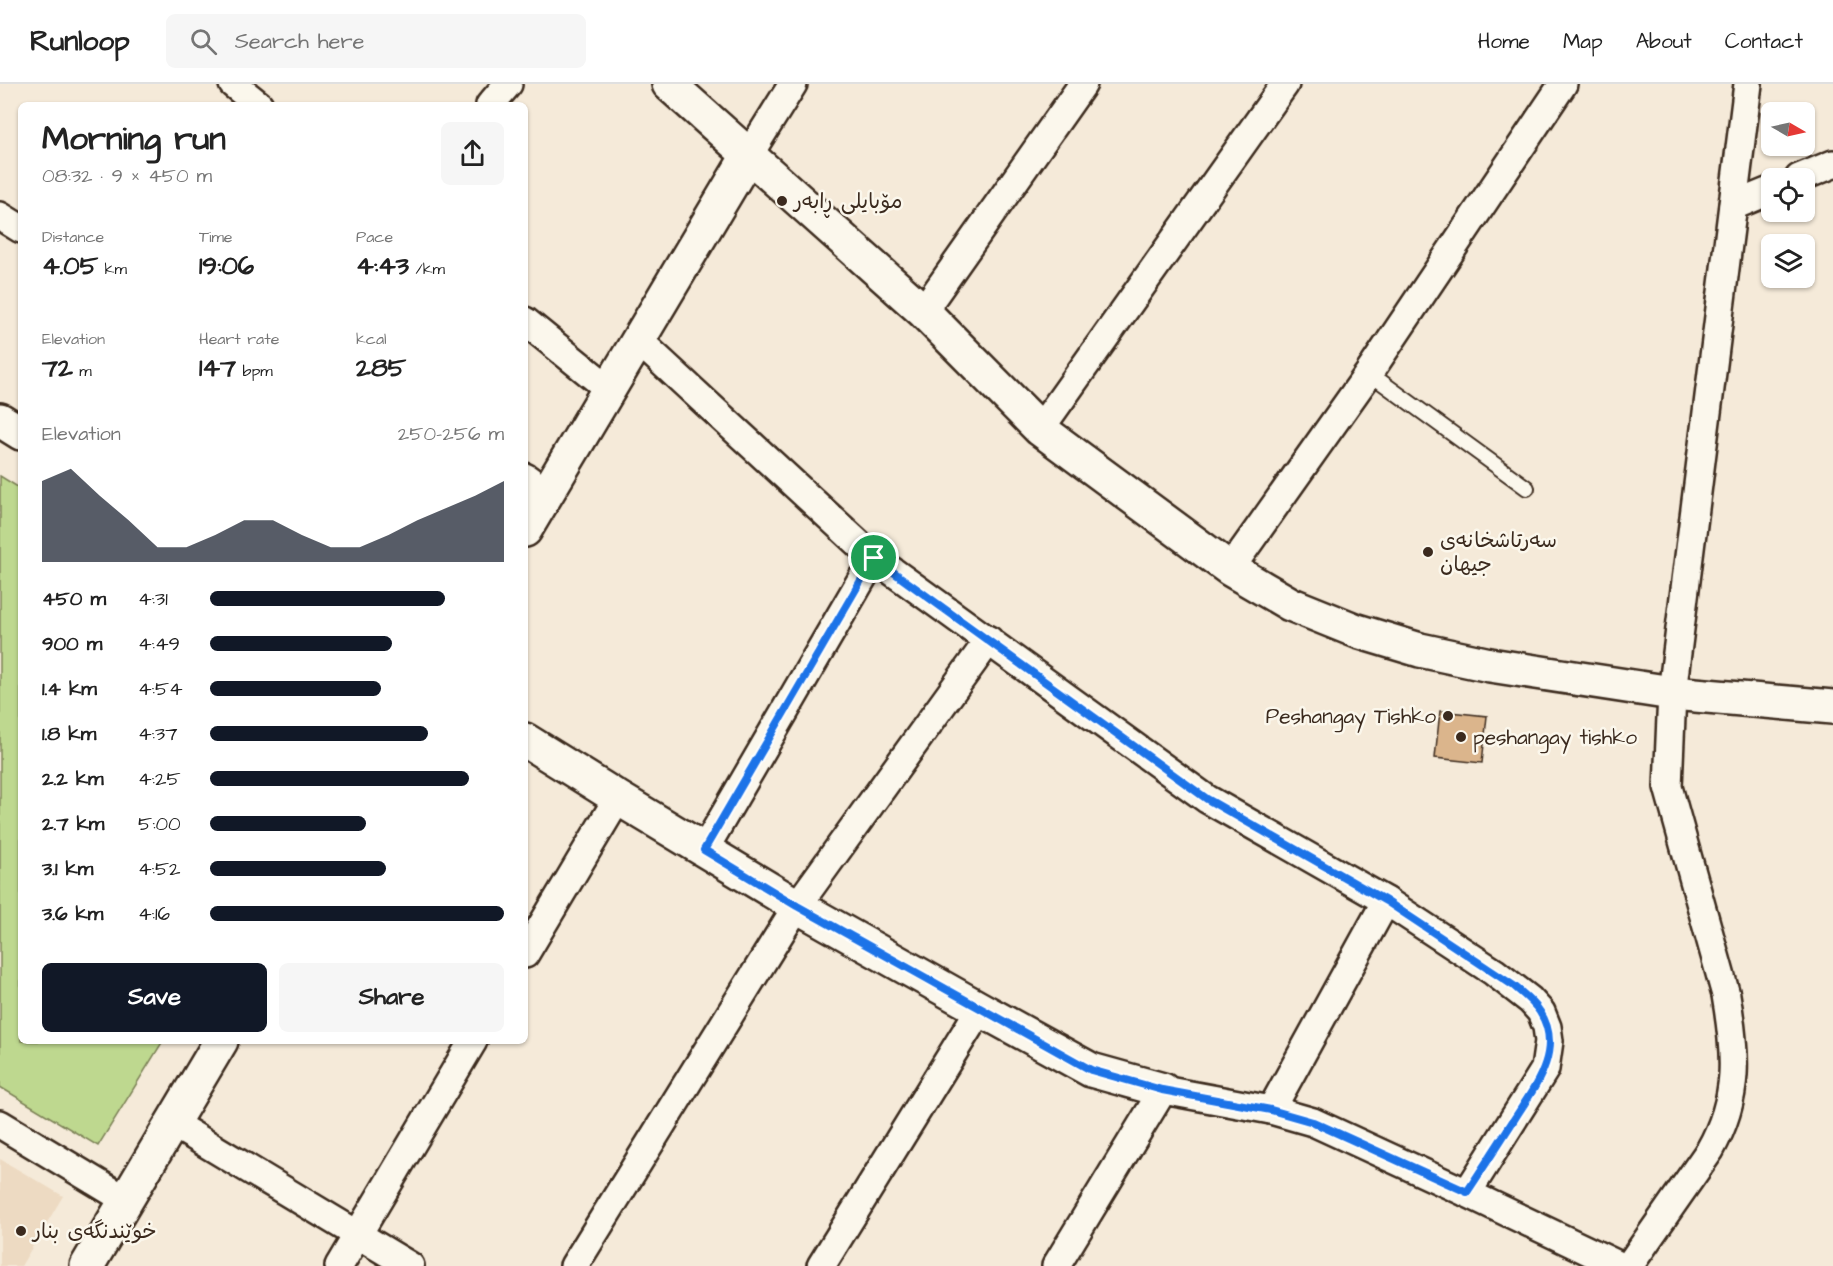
<!DOCTYPE html>
<meta charset="utf-8">
<style>
:root{--surface:#fff;--page:#f6f6f6;--text:#222;--muted:#767676;--line:#e0e0e0;--accent:#111827}
body{margin:0;font-family:"Architects Daughter","Playpen Sans Arabic",sans-serif;background:var(--page);color:var(--text);height:100vh;display:flex;flex-direction:column;font-size:22px;white-space:nowrap}
*{box-sizing:border-box;margin:0}
p{font-size:20px;color:var(--muted)}
.icon{flex:none;width:33px;height:33px;fill:none;stroke:currentColor;stroke-width:2;stroke-linecap:round;stroke-linejoin:round}
.map{position:relative;flex:1;overflow:hidden}
.details{position:absolute;left:18px;top:18px;width:510px;height:942px;display:flex;flex-direction:column;background:var(--surface);border-radius:9px;box-shadow:0 2px 4px #0004}
.details>*{flex:none}
.needle{width:39px;rotate:99deg}
.tools{position:absolute;left:1761px;top:18px;display:grid;gap:12px}
.tools a{display:grid;place-items:center;width:54px;height:54px;border-radius:9px;background:var(--surface);box-shadow:0 2px 4px #0004;font-size:30px}
.pin{position:absolute;display:grid;place-items:center;width:51px;height:51px;color:#fff;margin:-26px;border:3px solid #fff;border-radius:50%;box-shadow:0 2px 6px #0007}
.round{display:grid;place-items:center;flex:none;width:63px;height:63px;border-radius:9px;background:var(--page)}
.head{display:flex;align-items:center;justify-content:space-between;height:102px;padding:0 24px}
h1{font-size:33px;font-weight:700;line-height:45px}
.stats{display:grid;grid-template-columns:repeat(3,1fr);gap:9px;height:102px;padding:6px 24px}
.stats div{display:grid;align-content:center}
.stats b{font-size:26px;font-weight:700}
.stats small{font-size:16px;font-weight:400}
.stats p{font-size:16px}
.chart{height:168px;padding:12px 24px}
.chart p{display:flex;justify-content:space-between}
.chart svg{width:100%;height:108px;margin-top:6px;fill:var(--accent);opacity:.7}
.action{display:flex;gap:12px;margin-top:auto;padding:12px 24px}
.action a{flex:1;height:69px;border-radius:9px;background:var(--accent);color:#fff;font-size:24px;font-weight:700;line-height:69px;text-align:center}
.action a+a{background:var(--page);color:var(--text)}
ul{padding:0 24px;list-style:none;font-size:20px}
li{display:grid;grid-template-columns:96px 72px 1fr;align-items:center;height:45px}
li i{height:15px;border-radius:8px;background:var(--accent)}
header{display:flex;align-items:center;gap:36px;box-sizing:border-box;height:84px;padding:0 30px;background:var(--surface);border-bottom:2px solid var(--line)}
header strong{font-size:28px}
nav{display:flex;gap:33px;margin-inline-start:auto;font-size:21px}
.search{width:420px;height:54px;background:var(--page);display:flex;align-items:center;gap:15px;box-sizing:border-box;padding:0 21px;border-radius:9px;color:var(--muted);font-size:22px}
.map>svg:first-child{display:block}
.built{fill:#eddac2}
.green{fill:#bed88f;stroke:#7c8156;stroke-width:1.5}
.building{fill:#dbb58c;stroke:#3b2a1e;stroke-width:1.5}
.lines{fill:none;stroke-linecap:round;stroke-linejoin:round}
.service-casing{stroke:#3b2a1e;stroke-width:18}
.minor-casing{stroke:#3b2a1e;stroke-width:32}
.tertiary-casing{stroke:#3b2a1e;stroke-width:38}
.service{stroke:#fbf7ec;stroke-width:14}
.minor{stroke:#fbf7ec;stroke-width:27}
.tertiary{stroke:#fbf7ec;stroke-width:33}
.route-casing{stroke:#fff;stroke-width:12}
.route{stroke:#1a73e8;stroke-width:8}
.poi-dot{fill:#3b2a1e;stroke:#fbf7ec;stroke-width:2}
.labels{text-anchor:middle;stroke-width:5;stroke-linejoin:round;paint-order:stroke}
.poi-label{font-size:21px;fill:#3b2a1e;stroke:#fbf7ec;text-anchor:start}
</style>
<header>
<strong>Runloop</strong>
<div class="search"><svg class="icon" aria-label="search" viewBox="0 0 24 24"><circle cx="10" cy="10" r="6"/><path d="M15 15l6 6"/></svg>Search here</div>
<nav><a>Home</a><a>Map</a><a>About</a><a>Contact</a></nav>
</header>
<div class="map">
<svg width="1833" height="1182" viewBox="0 0 1833 1182">
<rect width="100%" height="100%" fill="#f5ead9"/>
<filter id="ink" filterUnits="userSpaceOnUse"><feTurbulence type="fractalNoise" baseFrequency=".0167" numOctaves="2"/><feDisplacementMap in="SourceGraphic" scale="12" xChannelSelector="R" yChannelSelector="G"/><feConvolveMatrix kernelMatrix="1 2 1 2 8 2 1 2 1" color-interpolation-filters="sRGB"/></filter>
<g filter="url(#ink)">
<!-- built -->
<path class="built" d="M0,1075L63,1112L21,1182H0Z"/>
<!-- green -->
<path class="green" d="M0,392L21,405V957H163L98,1062L0,1003Z"/>
<!-- building -->
<path class="building" d="M1440,627L1487,632L1482,679L1435,674Z"/>
<g class="lines">
<defs>
<path id="service" d="M1369,289L1527,404"/>
<g id="minor">
<path d="M233,0L259,21"/>
<path d="M490,21L508,0"/>
<path d="M748,72L793,0"/>
<path d="M1799,94L1833,80"/>
<path d="M1733,122L1772,106"/>
<path d="M0,132L21,145"/>
<path d="M923,227L1083,0"/>
<path d="M525,237L609,305"/>
<path d="M638,256L874,474L1207,715L1386,817L1494,888L1530,916L1541,928L1547,943L1549,957L1545,985L1467,1109"/>
<path d="M1040,345L1285,0"/>
<path d="M525,393L547,409"/>
<path d="M1230,485L1369,289L1563,0"/>
<path d="M704,766L874,474"/>
<path d="M525,870L618,714"/>
<path d="M1271,1026L1386,817"/>
<path d="M172,1039L410,1182"/>
<path d="M0,1040L126,1116"/>
<path d="M339,1182L473,957"/>
<path d="M574,1182L797,822L989,556"/>
<path d="M821,1182L980,925"/>
<path d="M1056,1182L1163,1006L1271,1026L1313,1038L1467,1109L1620,1182"/>
<path d="M1629,1182L1710,1066C1740,1013 1736,969 1726,911L1668,703L1672,609L1748,0"/>
</g>
<g id="tertiary">
<path d="M669,0L923,227L1040,345L1230,485L1290,520L1357,547L1420,566L1490,581L1672,609L1833,623"/>
<path d="M0,336L21,349"/>
<path d="M525,446L748,72"/>
<path d="M525,656L618,714L797,822L980,925L1091,986L1163,1006"/>
<path d="M87,1182L221,957"/>
</g>
</defs>
<!-- service casing -->
<use href="#service" class="service-casing"/>
<!-- minor casing -->
<use href="#minor" class="minor-casing"/>
<!-- tertiary casing -->
<use href="#tertiary" class="tertiary-casing"/>
<!-- service -->
<use href="#service" class="service"/>
<!-- minor -->
<use href="#minor" class="minor"/>
<!-- tertiary -->
<use href="#tertiary" class="tertiary"/>
</g>
</g>
<g class="lines" filter="url(#ink)">
<defs>
<path id="route" d="M874,474L1207,715L1386,817L1514,902C1523,910 1534,918 1540,928C1564,965 1535,1003 1515,1034C1499,1059 1483,1084 1467,1108L1313,1038L1271,1026L1162,1006L1091,986L797,822L704,766Z"/>
</defs>
<!-- route casing -->
<use href="#route" class="route-casing"/>
<!-- route -->
<use href="#route" class="route"/>
</g>
<!-- markers -->
<g class="poi-dot">
<circle cx="782" cy="117" r="6"/>
<circle cx="1428" cy="468" r="6"/>
<circle cx="1448" cy="632" r="6"/>
<circle cx="1461" cy="653" r="6"/>
<circle cx="21" cy="1147" r="6"/>
</g>
<g class="labels">
<!-- poi labels -->
<g class="poi-label">
<text x="794" y="124">مۆبایلی ڕابەر</text>
<text x="1440" y="463">سەرتاشخانەی<tspan x="1440" dy="24">جیهان</tspan></text>
<text x="1436" y="639" text-anchor="end">Peshangay Tishko</text>
<text x="1473" y="660">peshangay tishko</text>
<text x="33" y="1154">خوێندنگەی بنار</text>
</g>
</g>
</svg>
<div class="tools">
<a><svg class="needle" viewBox="-14 -14 28 28"><path d="M0-13l5 13h-10z" fill="#e53935"/><path d="M0 13l5-13h-10z" fill="#767676"/></svg></a>
<a><svg class="icon" aria-label="locate" viewBox="0 0 24 24"><circle cx="12" cy="12" r="6"/><path d="M12 2v4M12 18v4M2 12h4M18 12h4"/></svg></a>
<a><svg class="icon" aria-label="layers" viewBox="0 0 24 24"><path d="M12 4l9 5-9 5-9-5zM3 14l9 5 9-5"/></svg></a>
</div>
<div class="pin" style="left:874px;top:474px;background:#1e9e55"><svg class="icon" aria-label="arrive" viewBox="0 0 24 24"><path d="M6 21V4h12l-3 4 3 4H6"/></svg></div>
<section class="details">
<div class="head"><div><h1>Morning run</h1><p>08:32 · 9 × 450 m</p></div><a class="round"><svg class="icon" aria-label="share" viewBox="0 0 24 24"><path d="M12 15V3M7 8l5-5 5 5M5 13v7h14v-7"/></svg></a></div>
<div class="stats">
<div><p>Distance</p><b>4.05<small> km</small></b></div>
<div><p>Time</p><b>19:06</b></div>
<div><p>Pace</p><b>4:43<small> /km</small></b></div>
</div>
<div class="stats">
<div><p>Elevation</p><b>72<small> m</small></b></div>
<div><p>Heart rate</p><b>147<small> bpm</small></b></div>
<div><p>kcal</p><b>285</b></div>
</div>
<div class="chart"><p><span>Elevation</span>250–256 m</p>
<svg viewBox="0 0 160 44" preserveAspectRatio="none"><path d="M0 44V11L10 6L20 17L30 27L40 38L50 38L60 33L70 27L80 27L90 33L100 38L110 38L120 33L130 27L140 22L150 17L160 11V44z"/></svg>
</div>
<ul>
<li><b>450 m</b>4:31<i style="width:80%"></i></li>
<li><b>900 m</b>4:49<i style="width:62%"></i></li>
<li><b>1.4 km</b>4:54<i style="width:58%"></i></li>
<li><b>1.8 km</b>4:37<i style="width:74%"></i></li>
<li><b>2.2 km</b>4:25<i style="width:88%"></i></li>
<li><b>2.7 km</b>5:00<i style="width:53%"></i></li>
<li><b>3.1 km</b>4:52<i style="width:60%"></i></li>
<li><b>3.6 km</b>4:16<i style="width:100%"></i></li>
</ul>
<div class="action"><a>Save</a><a>Share</a></div>
</section>
</div>
